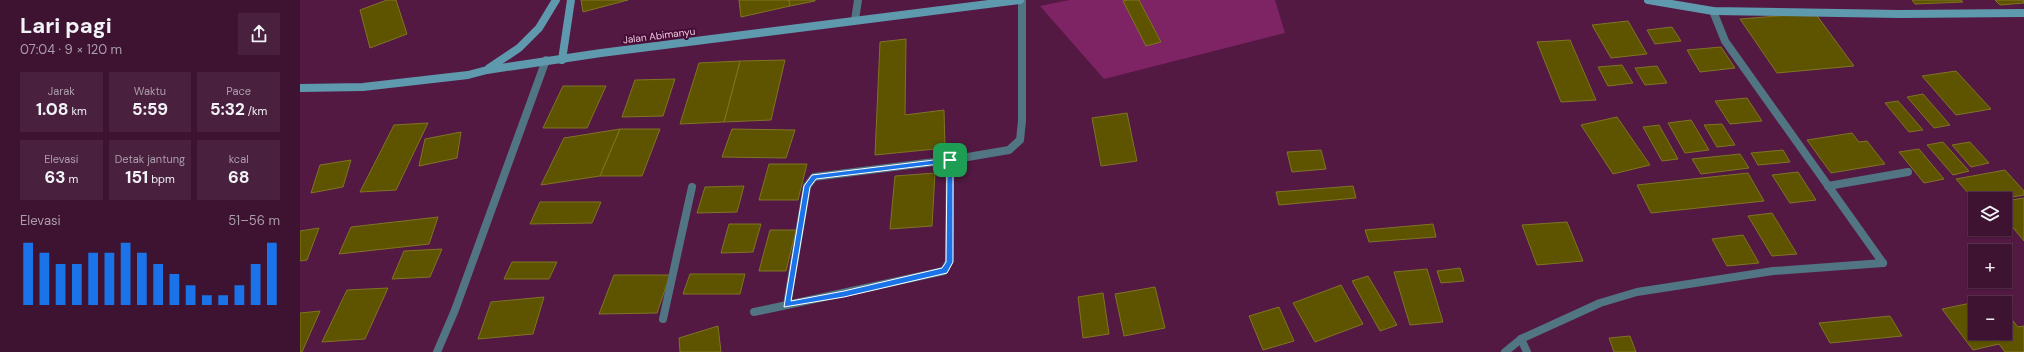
<!DOCTYPE html>
<html lang="id">
<meta charset="utf-8">
<style>
:root{--surface:#3e1332;--page:#49203e;--text:#f1f3f6;--muted:#ad9eac;--line:#57324d;--accent:#1a73e8}
body{margin:0;font-family:"DM Sans",sans-serif;background:var(--page);color:var(--text);height:100vh;display:flex;flex-direction:column;font-size:15px;white-space:nowrap}
*{box-sizing:border-box;margin:0}
p{font-size:13px;color:var(--muted)}
.icon{flex:none;width:22px;height:22px;fill:none;stroke:currentColor;stroke-width:2;stroke-linecap:round;stroke-linejoin:round}
.map{position:relative;flex:1;overflow:hidden}
.details{display:flex;flex-direction:column;background:var(--surface);width:300px}
.details>*{flex:none}
.tools{position:absolute;left:1668px;top:192px;display:grid;gap:8px}
.tools a{display:grid;place-items:center;width:44px;height:44px;border-radius:0px;background:var(--surface);box-shadow:0 1px 3px #0004,0 0 0 1px var(--line);font-size:20px}
.pin{position:absolute;display:grid;place-items:center;width:34px;height:34px;color:#fff;margin:-17px;border-radius:8px;box-shadow:0 2px 6px #0006}
.round{display:grid;place-items:center;flex:none;width:42px;height:42px;border-radius:0px;background:var(--page)}
.head{display:flex;align-items:center;justify-content:space-between;height:68px;padding:0 20px}
h1{font-size:22px;font-weight:700;line-height:30px}
.metrics{display:grid;grid-template-columns:repeat(3,1fr);gap:6px;height:68px;padding:4px 20px}
.metrics div{display:grid;align-content:center;border-radius:0px;background:var(--page);text-align:center}
.metrics b{font-size:17px;font-weight:700}
.metrics small{font-size:11px;font-weight:400}
.metrics p{font-size:11px}
.chart{height:112px;padding:8px 20px}
.chart p{display:flex;justify-content:space-between}
.chart svg{width:100%;height:72px;margin-top:4px;stroke:var(--accent);stroke-width:6}
main{display:flex;flex:1;min-height:0}
.map>svg:first-child{display:block}
.green{fill:#7e2364}
.building{fill:#5e5400;stroke:#7f7423}
.lines{fill:none;stroke-linecap:round;stroke-linejoin:round}
.lane{stroke:#517582;stroke-width:8}
.street{stroke:#517582;stroke-width:8}
.secondary{stroke:#5e99ae;stroke-width:8}
.route{fill:#1a73e8;stroke:#fff;fill-rule:evenodd}
.labels{text-anchor:middle;stroke-width:4;stroke-linejoin:round;paint-order:stroke}
.street-label{font-size:10px;fill:#eec9df;stroke:#480d37}
</style>
<main>
<section class="details">
<div class="head"><div><h1>Lari pagi</h1><p>07:04 · 9 × 120 m</p></div><a class="round"><svg class="icon" aria-label="share" viewBox="0 0 24 24"><path d="M12 15V3M7 8l5-5 5 5M5 13v7h14v-7"/></svg></a></div>
<div class="metrics">
<div><p>Jarak</p><b>1.08<small> km</small></b></div>
<div><p>Waktu</p><b>5:59</b></div>
<div><p>Pace</p><b>5:32<small> /km</small></b></div>
</div>
<div class="metrics">
<div><p>Elevasi</p><b>63<small> m</small></b></div>
<div><p>Detak jantung</p><b>151<small> bpm</small></b></div>
<div><p>kcal</p><b>68</b></div>
</div>
<div class="chart"><p><span>Elevasi</span>51–56 m</p>
<svg viewBox="0 0 160 44" preserveAspectRatio="none"><path d="M5 44V6M15 44V12M25 44V19M35 44V19M45 44V12M55 44V12M65 44V6M75 44V12M85 44V19M95 44V25M105 44V32M115 44V38M125 44V38M135 44V32M145 44V19M155 44V6"/></svg>
</div>
</section>
<div class="map">
<svg width="1724" height="352" viewBox="0 0 1724 352">
<rect width="100%" height="100%" fill="#531942"/>
<!-- green -->
<path class="green" d="M769,0H975L985,33L804,79L740,6Z"/>
<!-- building -->
<g class="building">
<path d="M87,0H96L107,34L70,48L60,10Z"/>
<path d="M281,0H328L283,12Z"/>
<path d="M439,0H489L490,6L441,17Z"/>
<path d="M489,0H515V1L490,6Z"/>
<path d="M827,0H839L861,42L846,46L823,1Z"/>
<path d="M1612,0H1661L1663,2L1615,4Z"/>
<path d="M1695,0H1723L1724,3L1700,5Z"/>
<path d="M1515,13L1554,66L1477,73L1440,19Z"/>
<path d="M1328,21L1347,54L1311,58L1292,25Z"/>
<path d="M1372,27L1381,41L1355,44L1347,30Z"/>
<path d="M606,39L605,115L644,110L645,148L575,155L580,42Z"/>
<path d="M1270,40L1296,100L1261,102L1237,42Z"/>
<path d="M1421,47L1435,68L1400,72L1387,50Z"/>
<path d="M485,60L471,120L424,122L440,61Z"/>
<path d="M440,61L424,122L380,124L399,63Z"/>
<path d="M1322,65L1333,83L1308,86L1298,67Z"/>
<path d="M1357,66L1367,83L1345,85L1335,68Z"/>
<path d="M1656,71L1691,109L1656,115L1622,76Z"/>
<path d="M375,79L363,116L322,117L335,80Z"/>
<path d="M263,86H306L287,128H243Z"/>
<path d="M1623,94L1650,125L1634,128L1607,97Z"/>
<path d="M1447,98L1462,121L1430,124L1415,101Z"/>
<path d="M1598,101L1623,130L1609,132L1585,103Z"/>
<path d="M827,113L837,161L801,166L792,118Z"/>
<path d="M1317,117L1350,165L1313,174L1281,125Z"/>
<path d="M1391,120L1409,150L1385,153L1368,123Z"/>
<path d="M128,123L96,190L60,192L94,125Z"/>
<path d="M1422,124L1435,145L1417,147L1404,125Z"/>
<path d="M1359,125L1378,159L1362,161L1343,127Z"/>
<path d="M320,129L300,176L241,185L264,138Z"/>
<path d="M320,129H360L342,176H300Z"/>
<path d="M432,129L495,130L486,158L422,157Z"/>
<path d="M161,132L157,158L119,166L125,139Z"/>
<path d="M1552,133L1559,142L1567,141L1585,164L1531,173L1507,140Z"/>
<path d="M1643,142L1669,171L1653,175L1627,145Z"/>
<path d="M1670,142L1689,163L1671,167L1652,145Z"/>
<path d="M1619,149L1644,179L1624,183L1599,152Z"/>
<path d="M1021,150L1026,169L992,172L987,152Z"/>
<path d="M1483,150L1490,162L1458,165L1451,153Z"/>
<path d="M1440,154L1449,168L1401,174L1392,159Z"/>
<path d="M51,160L43,187L11,193L20,165Z"/>
<path d="M469,164H507L498,200H459Z"/>
<path d="M1705,170L1724,191V195L1701,199H1675V201L1656,179Z"/>
<path d="M1498,172L1516,200L1490,203L1472,175Z"/>
<path d="M635,173L632,226L590,229L595,176Z"/>
<path d="M1448,173L1464,201L1351,213L1337,185Z"/>
<path d="M444,186L437,212L397,213L405,187Z"/>
<path d="M1053,186L1056,198L979,205L976,192Z"/>
<path d="M1724,198V241L1705,218V201Z"/>
<path d="M240,202H301L292,223L230,224Z"/>
<path d="M1472,213L1497,254L1472,256L1448,216Z"/>
<path d="M138,217L129,244L39,254L51,227Z"/>
<path d="M1267,222L1283,261L1237,265L1222,225Z"/>
<path d="M429,224H461L453,252L421,253Z"/>
<path d="M1133,224L1136,237L1069,242L1065,230Z"/>
<path d="M19,228L7,260L0,261V231Z"/>
<path d="M470,230H496L486,271H459Z"/>
<path d="M1443,235L1459,263L1427,266L1412,239Z"/>
<path d="M142,249L130,277L92,279L104,251Z"/>
<path d="M212,262H257L249,279H204Z"/>
<path d="M1160,268L1164,281L1141,283L1137,271Z"/>
<path d="M1127,269L1143,322L1110,325L1094,272Z"/>
<path d="M390,274H445L440,294H383Z"/>
<path d="M314,275H370L357,313L299,314Z"/>
<path d="M1068,276L1097,325L1080,331L1052,281Z"/>
<path d="M1041,285L1063,324L1015,342L993,303Z"/>
<path d="M855,287L865,328L824,336L815,294Z"/>
<path d="M88,288L65,339L22,342L47,290Z"/>
<path d="M803,293L809,334L783,338L778,297Z"/>
<path d="M244,297L233,334L178,339L191,302Z"/>
<path d="M1695,298L1699,303H1675V333H1705V311L1718,327L1724,326V352H1705L1699,344L1673,350L1642,309Z"/>
<path d="M979,307L994,341L963,350L949,316Z"/>
<path d="M20,311L2,352H0V313Z"/>
<path d="M1590,316L1602,336L1530,343L1519,323Z"/>
<path d="M418,326L421,352H380L379,338Z"/>
<path d="M1330,336L1336,352H1314L1309,338Z"/>
</g>
<g class="lines">
<!-- lane -->
<g class="lane">
<path d="M1413,11L1425,41L1583,263"/>
<path d="M1528,186L1608,172"/>
<path d="M1221,339L1227,352"/>
<path d="M1205,352L1221,339L1300,303L1337,292L1473,271L1583,263"/>
</g>
<!-- street -->
<g class="street">
<path d="M555,20L558,0"/>
<path d="M650,160L649,262L644,271L487,305L507,186L514,177Z"/>
<path d="M650,160L709,150L720,140L722,121V0"/>
<path d="M454,312L487,305"/>
<path d="M363,319L392,187"/>
<path d="M137,352L155,310L246,60"/>
</g>
<!-- secondary -->
<g class="secondary">
<path d="M1348,0L1413,11L1600,14L1724,13"/>
<path d="M262,60L271,0"/>
<path d="M189,68L219,48L239,28L256,0"/>
<path d="M0,88L63,87L168,75L187,70L301,53L720,0"/>
</g>
</g>
<!-- route -->
<path class="route" d="M650,158L653,160V262L647,273L544,297L484,307L504,186L512,175ZM647,163L646,262L642,268L544,291L491,301L510,187L516,179Z"/>
<g class="labels">
<!-- street labels -->
<g class="street-label">
<text transform="translate(359 35) rotate(-7)" y="4">Jalan Abimanyu</text>
</g>
</g>
</svg>
<div class="tools">
<a><svg class="icon" aria-label="layers" viewBox="0 0 24 24"><path d="M12 4l9 5-9 5-9-5zM3 14l9 5 9-5"/></svg></a>
<a>+</a>
<a>−</a>
</div>
<div class="pin" style="left:650px;top:160px;background:#1e9e55"><svg class="icon" aria-label="arrive" viewBox="0 0 24 24"><path d="M6 21V4h12l-3 4 3 4H6"/></svg></div>
</div>
</main>
